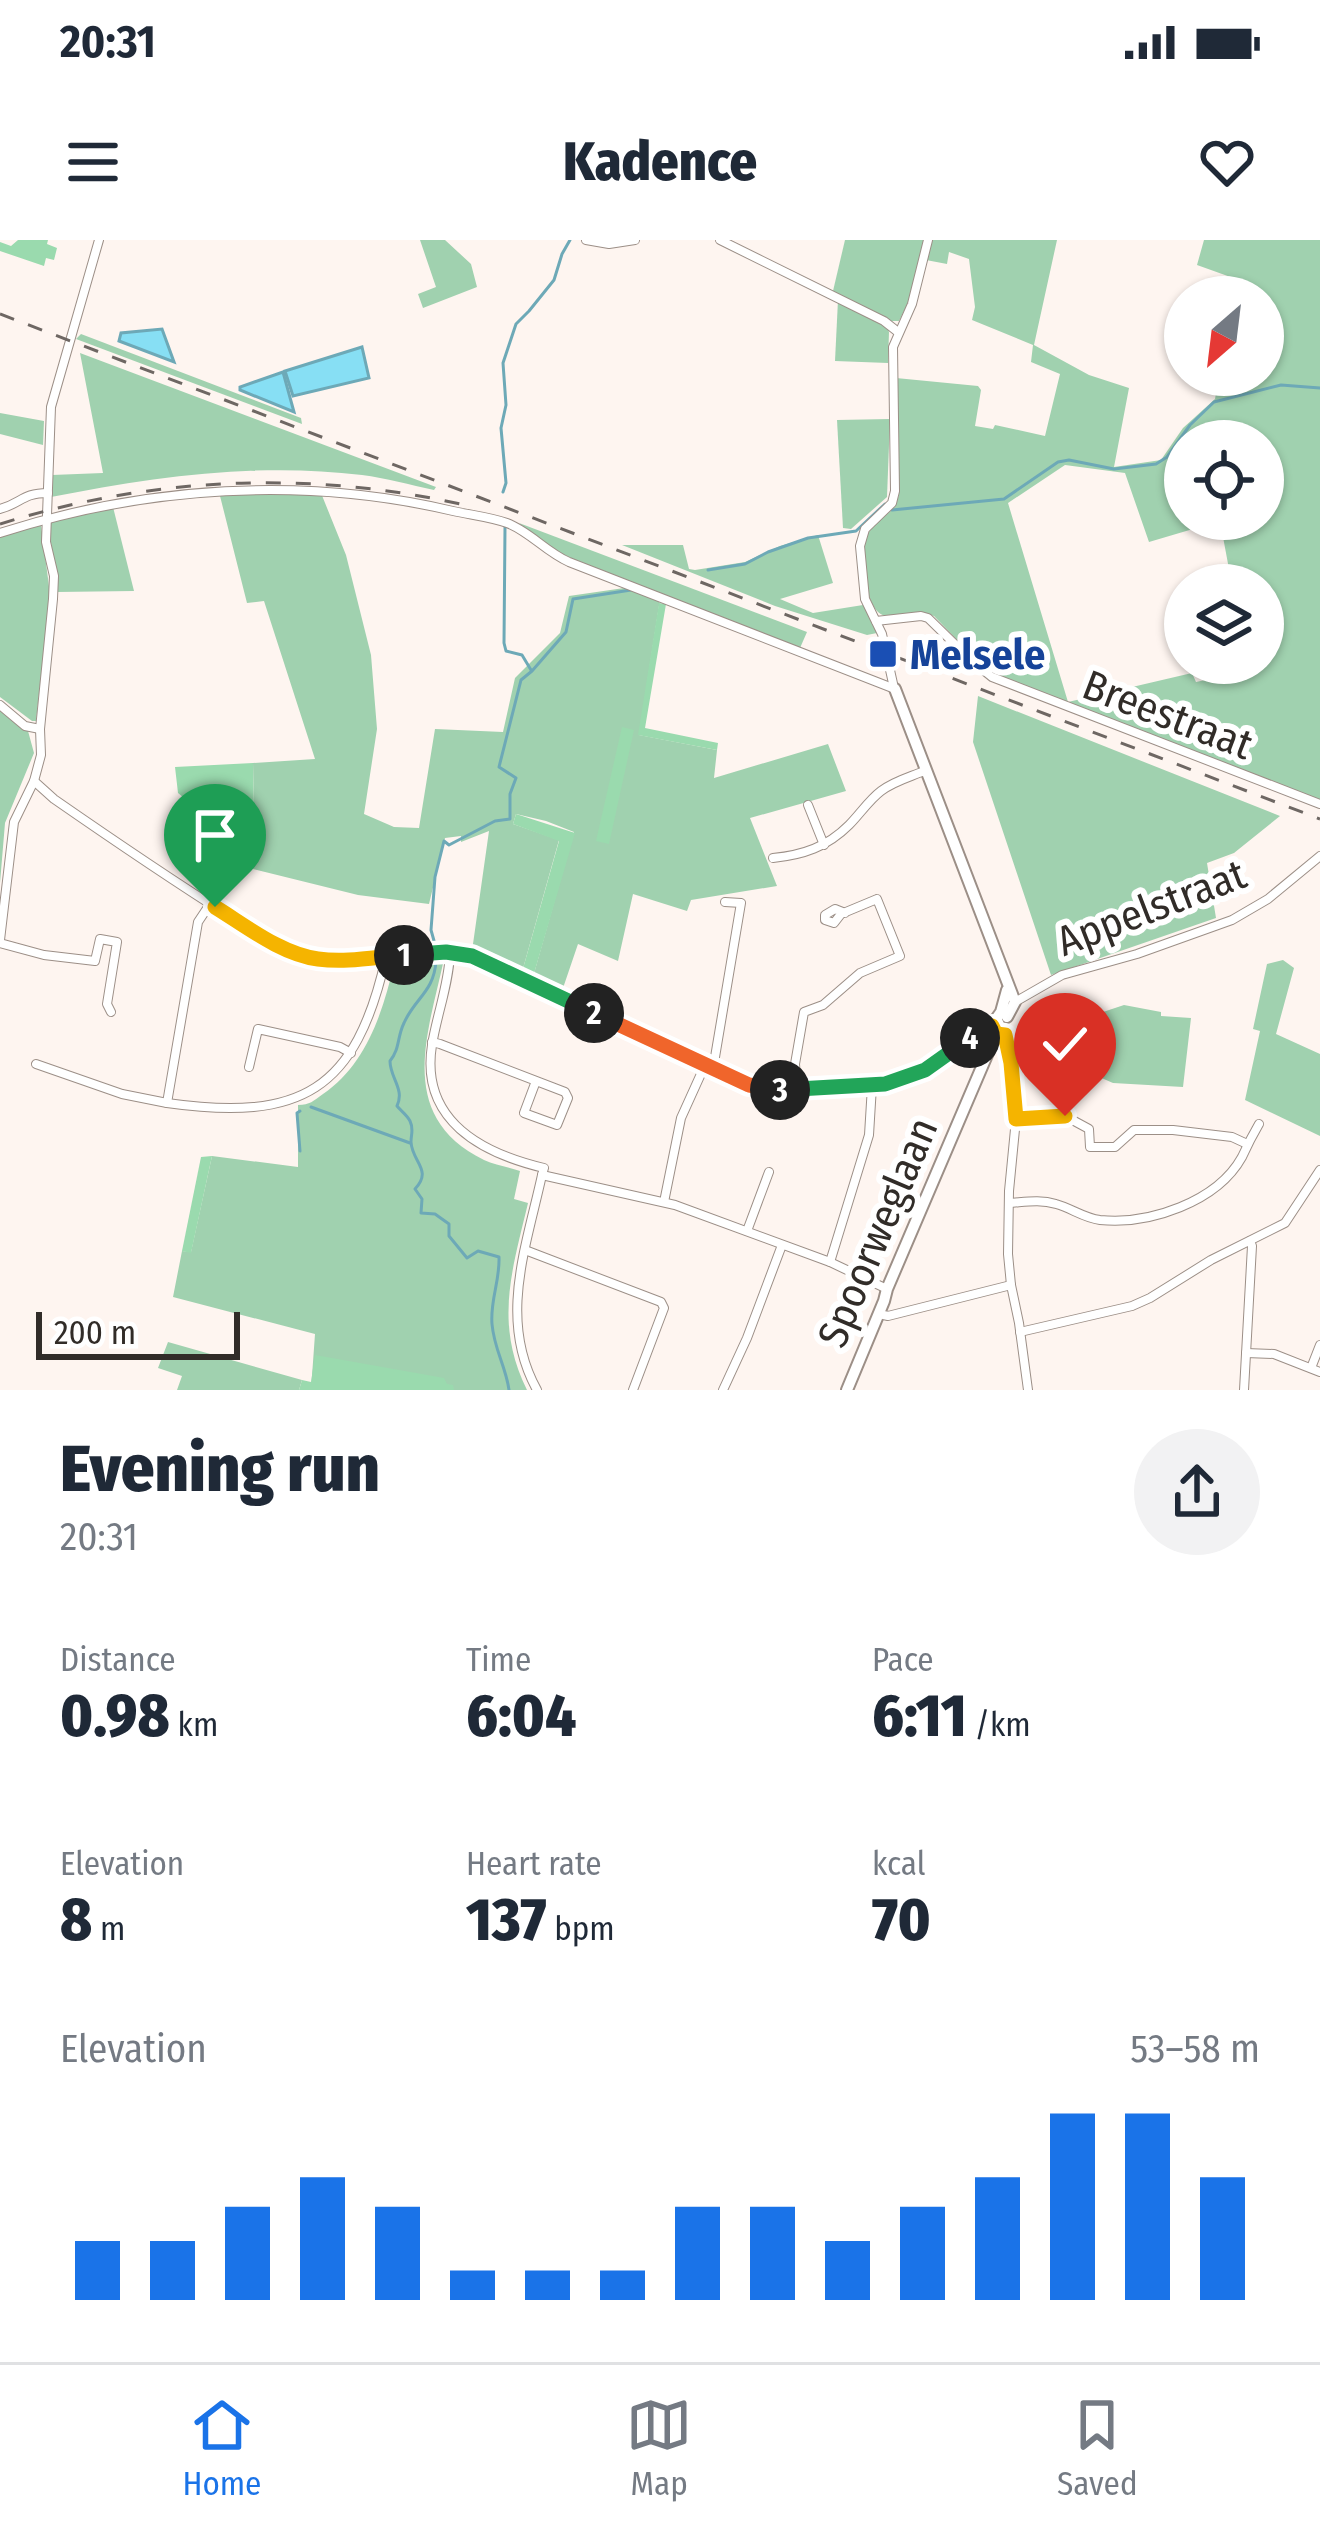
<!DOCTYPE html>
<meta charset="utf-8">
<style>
:root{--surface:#fff;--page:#f2f2f3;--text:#1f2937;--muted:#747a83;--line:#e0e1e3;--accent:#1a73e8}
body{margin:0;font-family:"Fira Sans Condensed",sans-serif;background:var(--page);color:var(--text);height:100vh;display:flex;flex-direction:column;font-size:45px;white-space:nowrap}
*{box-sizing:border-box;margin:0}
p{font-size:39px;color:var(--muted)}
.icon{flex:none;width:66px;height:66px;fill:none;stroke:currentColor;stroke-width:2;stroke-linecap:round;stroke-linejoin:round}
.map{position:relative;height:1150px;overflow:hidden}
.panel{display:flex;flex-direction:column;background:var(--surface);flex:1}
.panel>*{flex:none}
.needle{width:78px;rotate:208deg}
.fabs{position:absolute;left:1164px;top:36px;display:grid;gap:24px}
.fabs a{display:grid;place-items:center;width:120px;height:120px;border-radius:50%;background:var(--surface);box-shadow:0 3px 9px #0004;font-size:60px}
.scale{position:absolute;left:36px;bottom:30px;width:204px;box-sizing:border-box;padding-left:12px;border:6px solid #312c28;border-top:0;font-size:33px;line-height:42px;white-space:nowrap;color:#312c28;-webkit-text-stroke:9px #fff;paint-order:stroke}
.pin{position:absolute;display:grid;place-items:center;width:102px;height:102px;color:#fff;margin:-123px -51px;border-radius:50% 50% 50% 0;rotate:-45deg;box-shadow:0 0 12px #0007}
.pin .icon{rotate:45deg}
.km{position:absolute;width:60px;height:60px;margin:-30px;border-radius:50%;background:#222;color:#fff;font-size:33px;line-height:60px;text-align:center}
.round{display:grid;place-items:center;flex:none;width:126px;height:126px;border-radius:63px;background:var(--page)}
.overview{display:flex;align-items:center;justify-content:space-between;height:204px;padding:0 60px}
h1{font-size:66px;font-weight:800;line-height:90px}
.stats{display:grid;grid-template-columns:repeat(3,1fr);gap:18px;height:204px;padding:12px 60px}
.stats div{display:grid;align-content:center}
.stats b{font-size:60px;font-weight:800}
.stats small{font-size:33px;font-weight:400}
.stats p{font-size:33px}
.chart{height:336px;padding:24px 60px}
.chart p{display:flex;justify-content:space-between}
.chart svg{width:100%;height:216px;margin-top:12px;stroke:var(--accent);stroke-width:6}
.status{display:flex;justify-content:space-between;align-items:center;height:84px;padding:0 60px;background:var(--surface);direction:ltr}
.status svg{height:33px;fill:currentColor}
header{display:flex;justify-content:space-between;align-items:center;height:156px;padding:0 60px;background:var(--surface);font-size:54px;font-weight:800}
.tabs{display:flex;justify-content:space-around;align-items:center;height:168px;border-top:3px solid var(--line);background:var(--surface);font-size:33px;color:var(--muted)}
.tabs a{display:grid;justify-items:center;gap:6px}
.tabs .on{color:var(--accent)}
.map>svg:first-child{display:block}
.green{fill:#a0d1af;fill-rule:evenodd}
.forest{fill:#9adaae}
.water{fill:#87dff4;stroke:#6da9b7;stroke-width:3}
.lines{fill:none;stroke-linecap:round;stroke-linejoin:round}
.stream{stroke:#6da9b7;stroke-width:3}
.minor-casing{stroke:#9c8f87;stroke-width:10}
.tertiary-casing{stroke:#9c8f87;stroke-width:14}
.minor{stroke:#fff;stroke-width:8}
.tertiary{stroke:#fff;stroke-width:10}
.rail{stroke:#6e6763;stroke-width:3;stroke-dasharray:15 15;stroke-linecap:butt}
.split-1-casing{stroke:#fff;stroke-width:24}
.split-2-casing{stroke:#fff;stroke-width:24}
.split-3-casing{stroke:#fff;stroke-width:24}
.split-4-casing{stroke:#fff;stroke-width:24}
.split-5-casing{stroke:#fff;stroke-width:24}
.split-1{stroke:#f5b400;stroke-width:15}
.split-2{stroke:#22a559;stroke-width:15}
.split-3{stroke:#f0652b;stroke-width:15}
.split-4{stroke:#22a559;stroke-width:15}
.split-5{stroke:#f5b400;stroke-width:15}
.transit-dot{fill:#1a4fb4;stroke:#fff;stroke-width:4.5}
.labels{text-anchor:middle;stroke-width:12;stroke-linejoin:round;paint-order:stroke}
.transit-label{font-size:42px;font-weight:bold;fill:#164399;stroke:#fff;text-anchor:start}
.street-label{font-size:42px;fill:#312c28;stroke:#fff}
</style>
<div class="status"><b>20:31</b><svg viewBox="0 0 49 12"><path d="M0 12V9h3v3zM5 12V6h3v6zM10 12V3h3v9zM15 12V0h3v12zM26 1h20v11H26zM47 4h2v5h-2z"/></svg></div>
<header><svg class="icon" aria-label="menu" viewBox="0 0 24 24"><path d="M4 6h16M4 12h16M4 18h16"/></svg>Kadence<svg class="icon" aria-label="heart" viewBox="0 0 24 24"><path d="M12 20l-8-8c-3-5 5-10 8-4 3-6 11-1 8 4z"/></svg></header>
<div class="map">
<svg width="1320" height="1150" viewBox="0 0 1320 1150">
<rect width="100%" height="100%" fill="#fef5f0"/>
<!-- green -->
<g class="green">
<path d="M420,0H445L471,24L477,47L423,68L418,54L436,47Z"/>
<path d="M845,0H924L909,61L899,81H891L833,51Z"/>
<path d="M931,0H1057L1034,105L1089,135L1129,148L1114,227L1161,220L1183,188L1215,159L1219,135H1263V57H1246L1250,44L1197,25L1204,0H1320V560L987,431L934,376C917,370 903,379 886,376C863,373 858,306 870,290C881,276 895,274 899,254L896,138L978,146L981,150L975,186L993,189L995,185L1045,196L1060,134L1031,122L1033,105L972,80L975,67L969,19L949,12L947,24L926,20ZM1185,201H1263V279H1185ZM1065,225L1125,233L1149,302L1220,281L1232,345H1263V423H1247V431L1196,442L1192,433L1068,462L1008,263Z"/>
<path d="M838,60L886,86L889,92L888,123L835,121Z"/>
<path d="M81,94L301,178L302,184L76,99Z"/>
<path d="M80,113L436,247L434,250C410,245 386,238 362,235C257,222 154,237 51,257L52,235L103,233Z"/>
<path d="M0,173L44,181L43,205L0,194Z"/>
<path d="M890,179L887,257L851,289L843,288L837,180Z"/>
<path d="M219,252L321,253L346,315L371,415L377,489L364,574L394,587L419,588L435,489L503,492L515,438L560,393L569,356L631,347L660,359L639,495L717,510L714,538L828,504L846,551L750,578L777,646L691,660L687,671L633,654L618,721L578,704L562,751L533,737L574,592L546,581L516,574L513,584L559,600L522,732L472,711L489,591L461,602V596L445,598L429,664L358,655L253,629L261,578L254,573L253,523L315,519L264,361L247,363Z"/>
<path d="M113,267L134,351L57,352C57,328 49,306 50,282Z"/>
<path d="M39,283L41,285L50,354L36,481H32L0,457V295Z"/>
<path d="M519,283L807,392L800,408L571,318L551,309Z"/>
<path d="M818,295L833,343L780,359L813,373L863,365L877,393L867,395L775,366L622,305H683L689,329L695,330L745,322L780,306Z"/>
<path d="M978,456L1280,576L1234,613L1207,623L1216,678L1051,735L973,502Z"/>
<path d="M0,470L28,491L34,513L5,583L0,643Z"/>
<path d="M444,719C428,794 395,876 484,920C495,925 509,927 520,931L514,959L528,963C512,1031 494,1083 527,1150H311L315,1094L173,1057L182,1011L191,1012L212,916L298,927V865C310,865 313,861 323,854C366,825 383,772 394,724Z"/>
<path d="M1283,720L1294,728L1276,794L1320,814V896L1245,860L1260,791L1253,789L1267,724Z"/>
<path d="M1124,765L1161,772V776L1191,778L1183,847L1113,843L1067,823L1079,780Z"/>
<path d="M168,1102L302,1140L299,1150H177L182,1136L158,1128Z"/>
</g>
<!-- forest -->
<g class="forest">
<path d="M18,0H48L47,4L57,8L54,20L46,18L44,26L0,11V2L11,6Z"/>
<path d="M659,363L666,364L645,488L718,503L717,510L638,495Z"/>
<path d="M622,487L634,490L609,604L596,601Z"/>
<path d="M253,523L254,572L261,578L254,619L208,590L209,548L190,563L178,553L175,527Z"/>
<path d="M516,574L575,593L533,737L522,732L559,601L513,584Z"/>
<path d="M212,916L191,1013L182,1011L201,917Z"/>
<path d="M315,1115L444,1138L447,1144L453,1145L454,1150H299L302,1140L311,1142Z"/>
</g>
<!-- water -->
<g class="water">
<path d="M162,89L174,122L119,101L121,93Z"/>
<path d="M362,107L369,138L293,156L285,131Z"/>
<path d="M283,132L294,172L240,150V147Z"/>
</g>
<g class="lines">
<!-- stream -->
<g class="stream">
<path d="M503,252L506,243L501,188L506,165L503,123L516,84L529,71L554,40L562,14L570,0"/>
<path d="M892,270L1004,259L1058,222L1069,220L1114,229L1156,224L1167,217L1190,185L1214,162L1281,145L1320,148"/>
<path d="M505,287L504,403L506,411L522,415L531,430"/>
<path d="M708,330L745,324L768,312L808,298L856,291L885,264"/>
<path d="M436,708L431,690L435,637L444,601L449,605L495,581L510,579V554L516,538L499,527L521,440L532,431L566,392L573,359L631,350"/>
<path d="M436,721C434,752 415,758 404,783C397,797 400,809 390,821C390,838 405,849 397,866C401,871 407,875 410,881C414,889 411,894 411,902C412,922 433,930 415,949L422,959L421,973L435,974L449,984V996L467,1018L478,1011L499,1017C500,1041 490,1060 492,1084C494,1109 506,1127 509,1150"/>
<path d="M311,867L410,903"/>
<path d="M300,871L297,873L300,911"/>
</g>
<defs>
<g id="minor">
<path d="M586,0L609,4L635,0"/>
<path d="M720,0L884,81L898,92"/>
<path d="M0,269C22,263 22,253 48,253"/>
<path d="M0,293C146,246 304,236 453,271C471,275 490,277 507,283C529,291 546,312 569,322L895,449"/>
<path d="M876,381L921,376L928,378L971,420L992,437L1320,564"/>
<path d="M894,448L882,394L865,359L860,306L865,289L892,263L895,251L893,107L912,64L928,0"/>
<path d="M0,465L25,486L40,489"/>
<path d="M34,541L54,559C113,600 172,640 232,678C257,693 285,713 315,719C366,729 420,705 472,716L749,845C793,856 888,851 928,828C950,815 968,796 991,786"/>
<path d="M808,565L824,605"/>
<path d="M773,618C803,615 827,607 849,585C860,574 869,560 881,551C894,541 910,537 924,531"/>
<path d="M0,700L14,582L34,541L41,515L40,489L53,359L54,336L46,302L51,167L99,0"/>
<path d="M0,703L44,715L95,721L100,699L117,702L107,764L111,772"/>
<path d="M450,713C449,744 437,774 432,805C420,880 481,913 544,928L542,935L675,965L830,1022L887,1049"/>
<path d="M1015,762L1062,735L1137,714L1232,680L1268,659L1320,616"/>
<path d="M1005,795L1011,823L1016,879L1009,951L1008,1014L1011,1045L1019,1083L1028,1150"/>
<path d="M432,802L440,804L565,852L568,858L557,885L524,873L536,841"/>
<path d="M36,824L122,854L167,863L198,682L210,664"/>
<path d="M249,827L258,789L340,807L351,813"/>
<path d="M713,829L741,663L725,662"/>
<path d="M797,850L795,824L804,772L823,765L860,733L900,716L877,659L841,674L834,683L825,680V675L835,669L845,673"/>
<path d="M167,863C301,882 356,851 386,717"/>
<path d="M1016,879L1065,876L1089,889L1090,907H1115L1134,890H1173L1232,897L1245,903"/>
<path d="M664,962L681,878L705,825"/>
<path d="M1009,963C1025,962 1040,959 1056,964C1071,968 1084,978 1100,980C1149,985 1217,962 1242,917C1247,906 1252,896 1259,884"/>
<path d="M747,991L769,932"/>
<path d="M525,1010L661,1062L664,1068L633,1150"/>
<path d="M830,1022L869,895L872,846"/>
<path d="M879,1074L888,1076L1011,1045"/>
<path d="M1020,1092L1132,1066L1150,1058L1211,1020L1285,983L1320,930"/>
<path d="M1246,1113L1274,1114L1320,1132"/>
<path d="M1311,1128L1320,1105"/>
<path d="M537,1150C498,1080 526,1008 542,935"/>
<path d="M723,1150L747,1098L782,1005"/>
<path d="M1244,1150L1252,1006L1250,1001"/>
</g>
<g id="tertiary">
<path d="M895,449L1015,762L1007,777"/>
<path d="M996,794L991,786L1001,772L1007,750"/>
<path d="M847,1150L884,1061L887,1049L996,794"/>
</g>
</defs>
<!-- minor casing -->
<use href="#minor" class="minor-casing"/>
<!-- tertiary casing -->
<use href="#tertiary" class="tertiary-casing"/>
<!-- minor -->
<use href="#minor" class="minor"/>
<!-- tertiary -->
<use href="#tertiary" class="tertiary"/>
<!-- rail -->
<g class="rail">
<path d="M0,74L1320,579"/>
<path d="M0,284C150,237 307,230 460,264"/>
</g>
</g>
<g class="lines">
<defs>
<path id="split-1" d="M215,667C246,686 281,714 318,719C346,723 376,717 404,715"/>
<path id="split-2" d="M404,715L446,712L472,716L594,773"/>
<path id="split-3" d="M594,773L749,845L780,850"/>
<path id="split-4" d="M780,850L885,844L925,830L970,798"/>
<path id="split-5" d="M970,798L992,786L996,794L1005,795L1011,823L1016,879L1065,876"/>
</defs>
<!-- split-1 casing -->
<use href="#split-1" class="split-1-casing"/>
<!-- split-2 casing -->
<use href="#split-2" class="split-2-casing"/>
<!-- split-3 casing -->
<use href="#split-3" class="split-3-casing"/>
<!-- split-4 casing -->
<use href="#split-4" class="split-4-casing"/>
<!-- split-5 casing -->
<use href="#split-5" class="split-5-casing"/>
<!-- split-1 -->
<use href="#split-1" class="split-1"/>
<!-- split-2 -->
<use href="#split-2" class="split-2"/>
<!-- split-3 -->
<use href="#split-3" class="split-3"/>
<!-- split-4 -->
<use href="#split-4" class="split-4"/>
<!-- split-5 -->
<use href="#split-5" class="split-5"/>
</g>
<!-- markers -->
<rect class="transit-dot" x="868" y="399" width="30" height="30" rx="6"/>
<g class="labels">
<!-- transit labels -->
<g class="transit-label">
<text x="910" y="429">Melsele</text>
</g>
<!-- street labels -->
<g class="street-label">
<text transform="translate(1168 474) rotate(21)" y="15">Breestraat</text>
<text transform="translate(1151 667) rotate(-21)" y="15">Appelstraat</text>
<text transform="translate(877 992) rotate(-67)" y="15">Spoorweglaan</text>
</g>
</g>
</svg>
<div class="fabs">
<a><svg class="needle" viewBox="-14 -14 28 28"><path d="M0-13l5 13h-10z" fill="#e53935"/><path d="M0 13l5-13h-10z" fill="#747a83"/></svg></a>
<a><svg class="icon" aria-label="locate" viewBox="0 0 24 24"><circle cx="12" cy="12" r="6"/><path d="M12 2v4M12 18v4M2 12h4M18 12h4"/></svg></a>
<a><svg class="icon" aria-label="layers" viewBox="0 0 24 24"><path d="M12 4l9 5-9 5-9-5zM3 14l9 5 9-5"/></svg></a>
</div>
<div class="scale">200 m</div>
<div class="pin" style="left:215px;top:667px;background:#1e9e55"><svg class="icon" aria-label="arrive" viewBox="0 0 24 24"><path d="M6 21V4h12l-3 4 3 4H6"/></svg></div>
<div class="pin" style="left:1065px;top:876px;background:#d93025"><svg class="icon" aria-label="check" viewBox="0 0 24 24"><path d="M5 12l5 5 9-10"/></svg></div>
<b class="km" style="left:404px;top:715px">1</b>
<b class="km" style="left:594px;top:773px">2</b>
<b class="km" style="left:780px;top:850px">3</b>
<b class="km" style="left:970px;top:798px">4</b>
</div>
<section class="panel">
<div class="overview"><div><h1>Evening run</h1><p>20:31</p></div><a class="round"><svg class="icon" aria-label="share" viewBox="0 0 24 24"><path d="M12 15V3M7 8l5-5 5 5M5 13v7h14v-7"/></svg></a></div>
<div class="stats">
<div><p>Distance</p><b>0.98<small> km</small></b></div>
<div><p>Time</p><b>6:04</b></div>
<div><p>Pace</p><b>6:11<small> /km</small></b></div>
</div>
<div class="stats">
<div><p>Elevation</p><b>8<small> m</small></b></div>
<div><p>Heart rate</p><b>137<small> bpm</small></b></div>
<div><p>kcal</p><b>70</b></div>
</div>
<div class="chart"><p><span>Elevation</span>53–58 m</p>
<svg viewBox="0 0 160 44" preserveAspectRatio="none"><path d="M5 44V32M15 44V32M25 44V25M35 44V19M45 44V25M55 44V38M65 44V38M75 44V38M85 44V25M95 44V25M105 44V32M115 44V25M125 44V19M135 44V6M145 44V6M155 44V19"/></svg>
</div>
</section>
<nav class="tabs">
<a class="on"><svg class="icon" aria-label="home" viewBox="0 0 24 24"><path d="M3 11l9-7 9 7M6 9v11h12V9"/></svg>Home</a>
<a><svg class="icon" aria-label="map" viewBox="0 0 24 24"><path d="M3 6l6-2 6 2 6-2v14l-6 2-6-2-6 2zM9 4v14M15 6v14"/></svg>Map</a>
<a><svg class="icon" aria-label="saved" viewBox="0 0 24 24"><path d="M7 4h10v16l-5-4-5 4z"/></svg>Saved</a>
</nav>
